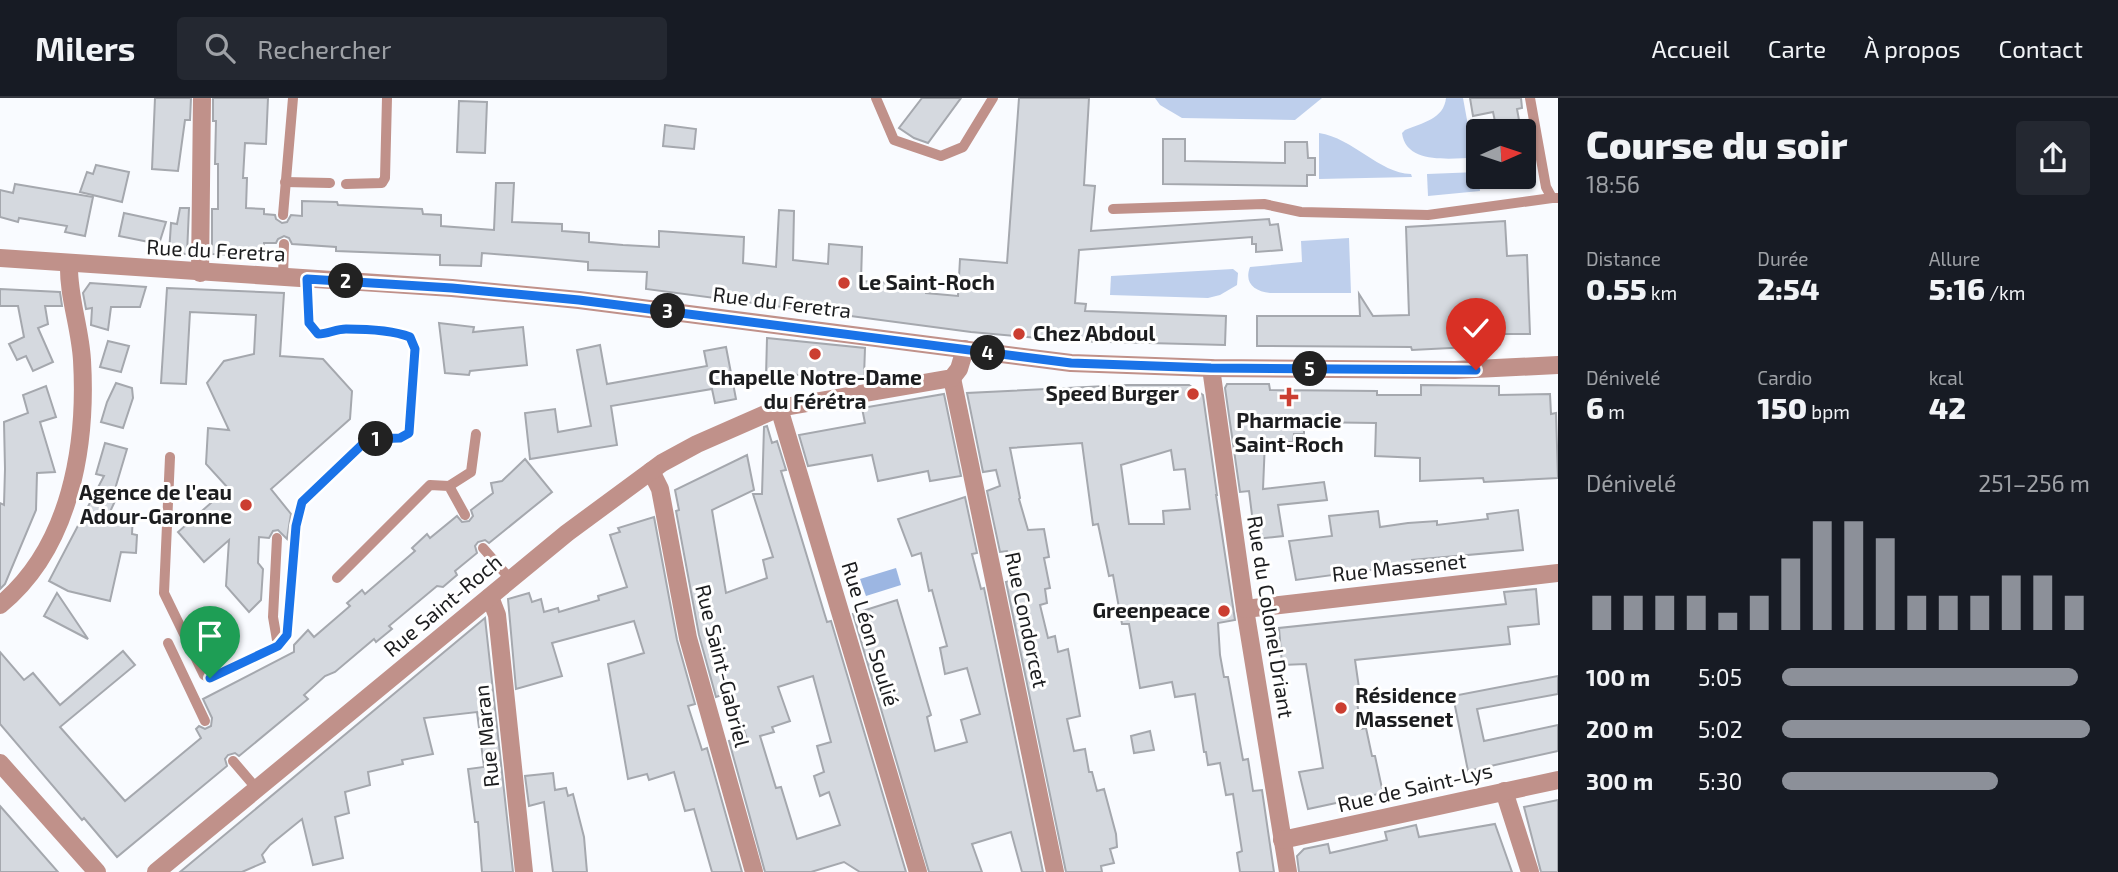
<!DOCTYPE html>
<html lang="fr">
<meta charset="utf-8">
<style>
:root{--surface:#171b24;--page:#242831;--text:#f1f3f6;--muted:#9ea1a6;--line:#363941;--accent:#8c9099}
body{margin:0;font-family:"Exo 2",sans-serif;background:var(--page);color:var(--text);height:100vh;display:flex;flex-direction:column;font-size:26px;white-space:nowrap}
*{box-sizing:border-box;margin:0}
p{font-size:23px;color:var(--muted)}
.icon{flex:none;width:38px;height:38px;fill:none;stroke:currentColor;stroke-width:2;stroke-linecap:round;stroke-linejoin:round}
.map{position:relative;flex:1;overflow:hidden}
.drawer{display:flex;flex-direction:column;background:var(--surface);width:560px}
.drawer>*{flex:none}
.needle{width:46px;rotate:87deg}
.controls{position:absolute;left:1466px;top:21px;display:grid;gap:14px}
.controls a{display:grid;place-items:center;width:70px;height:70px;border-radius:7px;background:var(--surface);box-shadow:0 2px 5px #0004;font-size:35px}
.pin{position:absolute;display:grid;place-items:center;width:60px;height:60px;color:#fff;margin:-72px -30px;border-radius:50% 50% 50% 0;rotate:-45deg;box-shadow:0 0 7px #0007}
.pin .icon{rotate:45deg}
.km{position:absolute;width:35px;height:35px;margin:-18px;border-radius:50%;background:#222;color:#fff;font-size:19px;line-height:35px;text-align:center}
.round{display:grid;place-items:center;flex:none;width:74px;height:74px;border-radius:7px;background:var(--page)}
.summary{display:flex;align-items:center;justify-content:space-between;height:119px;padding:0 28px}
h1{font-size:38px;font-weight:800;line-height:52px}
.metrics{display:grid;grid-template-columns:repeat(3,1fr);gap:10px;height:119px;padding:7px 28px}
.metrics div{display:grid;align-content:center}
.metrics b{font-size:30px;font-weight:800}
.metrics small{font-size:19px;font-weight:400}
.metrics p{font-size:19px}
.chart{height:196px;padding:14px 28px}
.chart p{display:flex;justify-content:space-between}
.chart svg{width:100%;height:126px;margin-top:7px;stroke:var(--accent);stroke-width:6}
ul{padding:0 28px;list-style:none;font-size:23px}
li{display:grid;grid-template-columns:112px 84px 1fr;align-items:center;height:52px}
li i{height:18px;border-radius:9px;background:var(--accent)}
header{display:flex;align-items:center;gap:42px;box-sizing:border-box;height:98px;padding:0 35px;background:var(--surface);border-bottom:2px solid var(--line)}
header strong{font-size:33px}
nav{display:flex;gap:38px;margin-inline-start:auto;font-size:24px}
.search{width:490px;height:63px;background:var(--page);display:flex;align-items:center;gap:18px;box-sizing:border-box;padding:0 24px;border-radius:7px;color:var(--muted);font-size:26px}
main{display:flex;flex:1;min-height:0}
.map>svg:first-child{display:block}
.green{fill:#becfec}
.water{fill:#9cb6e2}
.building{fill:#d5d9df;stroke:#a5a8ae;stroke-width:2;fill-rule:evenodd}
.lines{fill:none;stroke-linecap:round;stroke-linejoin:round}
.service{stroke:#c0918a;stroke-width:10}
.minor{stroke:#c0918a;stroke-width:18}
.tertiary{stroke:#c0918a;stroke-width:18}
.route-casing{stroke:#fff;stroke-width:14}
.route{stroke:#1a73e8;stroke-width:9}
.poi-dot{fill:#cb3e31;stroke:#fff;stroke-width:2.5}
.labels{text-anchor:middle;stroke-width:6;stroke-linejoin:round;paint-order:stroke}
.street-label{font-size:21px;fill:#1c1d1f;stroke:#fff}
.poi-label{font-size:21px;font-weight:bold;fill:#1c1d1f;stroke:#fff;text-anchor:start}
</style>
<header>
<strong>Milers</strong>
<div class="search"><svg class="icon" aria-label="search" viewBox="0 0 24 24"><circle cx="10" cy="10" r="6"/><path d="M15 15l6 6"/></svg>Rechercher</div>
<nav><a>Accueil</a><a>Carte</a><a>À propos</a><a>Contact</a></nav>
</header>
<main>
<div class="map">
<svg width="1558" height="774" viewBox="0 0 1558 774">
<rect width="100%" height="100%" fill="#f9fbff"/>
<!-- green -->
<g class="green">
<path d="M1155,0H1322L1295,22L1182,20L1160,7Z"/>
<path d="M1446,0H1463L1474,60C1451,60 1406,67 1402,35L1405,32C1422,25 1444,21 1446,0Z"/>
<path d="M1319,35C1353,40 1379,75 1411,76L1412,79L1319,81Z"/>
<path d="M1478,74L1480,93L1428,98L1427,76Z"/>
<path d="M1349,140L1351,195H1270C1254,193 1244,185 1250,169L1302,164L1301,143Z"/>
<path d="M1233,171L1238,175L1237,187L1220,197L1208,200L1110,197L1111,178Z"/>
</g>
<!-- water -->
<path class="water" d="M896,470L901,487L866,498L860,481Z"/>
<!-- building -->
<g class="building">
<path d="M155,0H191L190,22H185L178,73L152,71Z"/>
<path d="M213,0H268L266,46L245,45L243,80H247L246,110L264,111V116L275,117L276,121L282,125L287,124L291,117L302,118V103L337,104L338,107L422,111L423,116L441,117V128L494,132L496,85H514L512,124L562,126V133L589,135V144L623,147L659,149V133L744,139L743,165L776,169L779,112L794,113L793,162L828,166L829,146L862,149L861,183L926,187V195L958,198L960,161L1007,165L1019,0H1089L1084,87L1095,88L1091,133L1269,121L1270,127L1278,126L1282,152L1256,154V146H1252V139L1079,152L1075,205L1086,206L1085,213L1226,218L1225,247L1070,243L971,234L646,191L647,174L588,172V164L533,159L482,155L481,168L440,167V157L336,153V149L292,146L289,140L284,138L278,141L276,145H264L263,158L212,156V111H218V66H215L216,23H213Z"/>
<path d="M922,0H961L928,45L914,40L899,30Z"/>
<path d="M1470,0H1521L1522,10L1517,11L1521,33H1497L1493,14L1473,18Z"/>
<path d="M459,3L487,4L485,55L457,54Z"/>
<path d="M665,27L696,31L694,51L663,48Z"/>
<path d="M1163,41H1185V63L1285,65V44H1307L1308,60H1315V77H1307V88L1163,86Z"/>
<path d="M96,67L129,74L122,104L80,94L87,74L93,76Z"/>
<path d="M15,86L93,99L85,138L65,134L67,128L19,120L18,124L0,119V92L13,95Z"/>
<path d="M180,110H189L187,156L169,155L171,125L177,126Z"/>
<path d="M124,115L166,124L159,146L119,138Z"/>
<path d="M1505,123L1507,158L1527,157L1530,236H1499L1500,246L1470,242V249L1412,252L1411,249L1257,248V218H1360L1359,196L1373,218L1409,217L1406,129Z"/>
<path d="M90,185L146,189L140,209H111L108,232L91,227L92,210L86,211L83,195Z"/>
<path d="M167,190L284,195L280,258L323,261L352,293L350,321L271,391L291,416L287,441L278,432L273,433L269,440L259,439L258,465L263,471L261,502L249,514L226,488L229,442L204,464L178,434L228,390L206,366L208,330L229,332L207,285L224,263L254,256L256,217L190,214L186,286L161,285Z"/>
<path d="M0,191L60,194L62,208H45L48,226L38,230L53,264L33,273L26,258L17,262L9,246L24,239L18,208H0Z"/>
<path d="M439,225L474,229L473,234L523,229L527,267L470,273L469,277L445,275Z"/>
<path d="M767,240L865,250L864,279L840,280L785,276L766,278Z"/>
<path d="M108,243L129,248L121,274L100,269Z"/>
<path d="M600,247L607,286L707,268L704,253L726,249L736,301L715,305L712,291L611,308L617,347L530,361L525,315L555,311L558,334L591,328L577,252Z"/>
<path d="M116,285L132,290L133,300L123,330L101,324L107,304Z"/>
<path d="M1227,286H1269L1270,292L1377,293V297H1421V287L1499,288V297L1550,296L1551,316L1556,315L1558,380L1484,384L1483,380L1420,383V360L1375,358L1376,325L1304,324V336H1294L1293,344L1265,343L1263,391L1324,384L1327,402L1278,407L1283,438L1255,441L1249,393L1240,394L1225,290Z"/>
<path d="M1127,287H1189L1203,297L1217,397H1216L1235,522L1218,525L1220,557L1224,579H1228L1243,662L1248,661L1253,693L1262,692L1274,774H1240L1237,755L1242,753L1233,696L1226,697L1220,665L1208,667L1206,654H1204L1195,596L1175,599L1172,584L1140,590L1129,526H1122L1113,477L1109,478L1098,426L1093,427L1082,345L1010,350L1020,400L1019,401L1028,432L1044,431L1049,459L1044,460L1050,490L1045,491L1047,505L1040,507L1048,540L1055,538L1058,554L1068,551L1080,618L1067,621L1074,653L1085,651L1089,674H1092L1097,693L1104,691L1116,736L1117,749L1110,751L1114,765L1101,768L1102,774H1066L1006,484L1014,482L1007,453L1000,454L987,393L1000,388L996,372L983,374L967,295ZM1171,352L1174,372L1185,371L1190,411L1163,413L1164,426H1129L1121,367Z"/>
<path d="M46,288L56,319L40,324L55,374L37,375L36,412L5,486L0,491V405L4,407L5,371L4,324L28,315L23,297Z"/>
<path d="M944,296L961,378L930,383L928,373L878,383L872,357L808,368L799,337L865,325L862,310Z"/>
<path d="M767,328L772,345L777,343L786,372L781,373L827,524L831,523L906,774H860L844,764L811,774H765L729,643L746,638L731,594L716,599L699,537L676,413L679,412L675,392L747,357L754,392L712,412L726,495L767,480L763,462L773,459L753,396H762L764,329ZM813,578L831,644L817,648L824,674L814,678L820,698L829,694L840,727L797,741L781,689L776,690L760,638L774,634L772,629L790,623L778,589Z"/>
<path d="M105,345L127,351L112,401L115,403L109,416H133L132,436L137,437L136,455L121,454L110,503L68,493L49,483L104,378L96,376Z"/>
<path d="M525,361L552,394L489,445L485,442L478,444L475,448L477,455L455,473L457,477L443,489L437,488L389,528L392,531L376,544L374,541L335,574L325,578L304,597L308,601L239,658L235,655L228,657L225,661L227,668L117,759L84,720L82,722L0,626V554L24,582L33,575L60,607L123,553L135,567L60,629L125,703L201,640L196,631L199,628L205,631L211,628L212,620L203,601L294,554V547L308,532L314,539L350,508L347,505L362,492L365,496L415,453L412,450L427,436L430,440L457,418L462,424L469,423L473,418L471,412L493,395L491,385L502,383Z"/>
<path d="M965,399L977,455L972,456L981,491L984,490L1043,774H1022L1011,734L972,746L982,774H929L853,516L897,502L931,617L927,619L935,653L967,644L961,622L980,616L967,570L945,576L940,550L947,548L932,492L929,493L921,455L912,458L898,421Z"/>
<path d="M1518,412L1523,452L1412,462V464L1385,468V470L1296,482L1289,443L1332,438L1329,418L1378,413L1380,429L1408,425L1437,423V427L1488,421L1487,416Z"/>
<path d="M654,419L677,542L695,606L688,608L702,652L707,650L742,774H712L694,711L685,713L674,674L649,682L647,676L628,681L608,566L644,555L634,523L552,545L562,578L516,591L508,501L529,495L532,504L541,501L544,514L558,510L559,514L599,502L598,498L627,489L610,437L620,434L618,430Z"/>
<path d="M1536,491L1539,526L1508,529L1510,546L1355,562L1359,590H1355L1361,631L1366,630L1372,658H1375L1383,695L1308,711L1299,674L1323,670L1306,566L1282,567L1279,530L1506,506L1504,494Z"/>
<path d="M57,495L88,541L44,518Z"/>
<path d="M485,520L513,774H482L478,724H475L468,671L484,669L477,614L424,620L433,656L402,662L403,666L368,674L370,687L345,694L349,715L335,719L343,760L313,767L302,721L270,747L262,757L265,764L242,774H180Z"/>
<path d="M1558,578V596L1477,611L1484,643L1558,627V653L1468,673L1453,598Z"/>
<path d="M1150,633L1154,652L1134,655L1131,638Z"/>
<path d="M553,675L555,692L566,690L568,698L573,696L584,739L587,774H553L544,704L529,708L525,678Z"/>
<path d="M1558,702V774H1541L1524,709Z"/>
<path d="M0,708L15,725L58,774H0Z"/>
<path d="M1495,726L1512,774H1299L1297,758L1304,751L1328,746L1330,755L1387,742L1385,734L1416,727L1419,739Z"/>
</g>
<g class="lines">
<!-- service -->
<g class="service">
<path d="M876,0L894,42L941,58L963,49L993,0"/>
<path d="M1530,0L1546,89L1552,100H1558"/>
<path d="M285,84L330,85"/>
<path d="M346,86L382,85L385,80L387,0"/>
<path d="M1113,111L1264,106L1301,114L1428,117L1552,100"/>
<path d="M283,117L293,0"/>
<path d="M283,179L284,146"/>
<path d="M170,359L164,495L204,577L210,580L278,548L287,537L296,428L302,404L368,341L400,340L409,335L415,251L409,239L400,235L343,231L326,236L318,235L309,225L307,181"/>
<path d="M449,388L471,374L476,336"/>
<path d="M277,440L273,519L278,548"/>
<path d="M483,450L511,482"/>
<path d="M337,480L430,387L449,388L465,417"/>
<path d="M168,545L205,623"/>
<path d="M233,663L257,691"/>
</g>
<!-- minor -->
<g class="minor">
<path d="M200,175L202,0"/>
<path d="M1211,270L1245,511L1288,774"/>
<path d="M952,280L1055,774"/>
<path d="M779,310L918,774"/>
<path d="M651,373L660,391L688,540L754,774"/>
<path d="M490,499L497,517L524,774"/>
<path d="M0,507C71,449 87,347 82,262C80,229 68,198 69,166"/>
<path d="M1245,511L1558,475"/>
<path d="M0,665L97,774"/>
<path d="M1504,693L1530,774"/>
<path d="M1282,742L1558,682"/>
</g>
<!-- tertiary -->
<g class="tertiary">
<path d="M0,160L452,190L579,202L1071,265L1211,270L1455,272L1558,267"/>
<path d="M156,774L567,435L662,365L697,346L779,310L952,280L959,271L965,251"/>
</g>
</g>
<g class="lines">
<defs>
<path id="route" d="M210,580L278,548L287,537L296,428L302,404L368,341L400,340L409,335L415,251L410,239C392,232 366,231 346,231C336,231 328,236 318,236L309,225L307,181L452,190L579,202L1071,265L1211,270L1476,272"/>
</defs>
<!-- route casing -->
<use href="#route" class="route-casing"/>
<!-- route -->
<use href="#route" class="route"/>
</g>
<!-- markers -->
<g class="poi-dot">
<circle cx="844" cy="185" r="7"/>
<circle cx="1019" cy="236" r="7"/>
<circle cx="815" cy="256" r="7"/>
<circle cx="1193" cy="296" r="7"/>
<path d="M1285.5 288.5h7v7h7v7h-7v7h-7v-7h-7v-7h7z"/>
<circle cx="246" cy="407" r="7"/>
<circle cx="1224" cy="513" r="7"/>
<circle cx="1341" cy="610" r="7"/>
</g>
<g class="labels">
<!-- street labels -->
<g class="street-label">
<text transform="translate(216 153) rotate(3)" y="7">Rue du Feretra</text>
<text transform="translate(782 205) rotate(7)" y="7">Rue du Feretra</text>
<text transform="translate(1399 470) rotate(-6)" y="7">Rue Massenet</text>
<text transform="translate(443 508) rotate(-40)" y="7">Rue Saint-Roch</text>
<text transform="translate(1270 519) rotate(81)" y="7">Rue du Colonel Driant</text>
<text transform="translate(1026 522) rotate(78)" y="7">Rue Condorcet</text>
<text transform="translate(870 536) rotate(73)" y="7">Rue Léon Soulié</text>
<text transform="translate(722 568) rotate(76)" y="7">Rue Saint-Gabriel</text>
<text transform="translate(487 638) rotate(-96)" y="7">Rue Maran</text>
<text transform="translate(1415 690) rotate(-13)" y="7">Rue de Saint-Lys</text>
</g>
<!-- poi labels -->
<g class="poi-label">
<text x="858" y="192">Le Saint-Roch</text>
<text x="1033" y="243">Chez Abdoul</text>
<text x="815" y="287" text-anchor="middle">Chapelle Notre-Dame<tspan x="815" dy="24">du Férétra</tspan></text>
<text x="1179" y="303" text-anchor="end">Speed Burger</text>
<text x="1289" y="330" text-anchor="middle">Pharmacie<tspan x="1289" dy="24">Saint-Roch</tspan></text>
<text x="232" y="402" text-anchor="end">Agence de l'eau<tspan x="232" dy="24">Adour-Garonne</tspan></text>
<text x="1210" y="520" text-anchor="end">Greenpeace</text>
<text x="1355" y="605">Résidence<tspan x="1355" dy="24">Massenet</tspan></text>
</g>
</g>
</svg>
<div class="controls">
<a><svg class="needle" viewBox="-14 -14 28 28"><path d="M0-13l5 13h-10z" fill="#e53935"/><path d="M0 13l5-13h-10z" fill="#9ea1a6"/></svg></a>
</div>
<div class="pin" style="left:210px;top:580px;background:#1e9e55"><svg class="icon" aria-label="arrive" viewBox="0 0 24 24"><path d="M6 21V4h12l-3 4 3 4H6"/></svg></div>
<div class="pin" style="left:1476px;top:272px;background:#d93025"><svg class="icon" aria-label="check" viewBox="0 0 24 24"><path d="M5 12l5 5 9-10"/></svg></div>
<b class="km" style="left:376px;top:341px">1</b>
<b class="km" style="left:346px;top:183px">2</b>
<b class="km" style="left:668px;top:213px">3</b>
<b class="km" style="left:988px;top:255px">4</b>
<b class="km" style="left:1310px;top:271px">5</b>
</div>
<section class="drawer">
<div class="summary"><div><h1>Course du soir</h1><p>18:56</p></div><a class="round"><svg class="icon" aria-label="share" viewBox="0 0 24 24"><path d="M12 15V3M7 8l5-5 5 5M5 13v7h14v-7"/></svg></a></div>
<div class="metrics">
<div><p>Distance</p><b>0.55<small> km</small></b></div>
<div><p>Durée</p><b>2:54</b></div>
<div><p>Allure</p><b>5:16<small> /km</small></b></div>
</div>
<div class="metrics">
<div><p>Dénivelé</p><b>6<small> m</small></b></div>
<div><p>Cardio</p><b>150<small> bpm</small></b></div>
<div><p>kcal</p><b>42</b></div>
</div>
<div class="chart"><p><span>Dénivelé</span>251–256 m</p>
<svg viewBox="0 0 160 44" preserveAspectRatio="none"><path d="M5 44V32M15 44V32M25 44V32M35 44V32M45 44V38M55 44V32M65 44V19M75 44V6M85 44V6M95 44V12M105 44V32M115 44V32M125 44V32M135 44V25M145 44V25M155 44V32"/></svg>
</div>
<ul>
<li><b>100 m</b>5:05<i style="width:96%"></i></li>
<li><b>200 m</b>5:02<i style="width:100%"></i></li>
<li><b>300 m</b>5:30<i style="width:70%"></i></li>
</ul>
</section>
</main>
